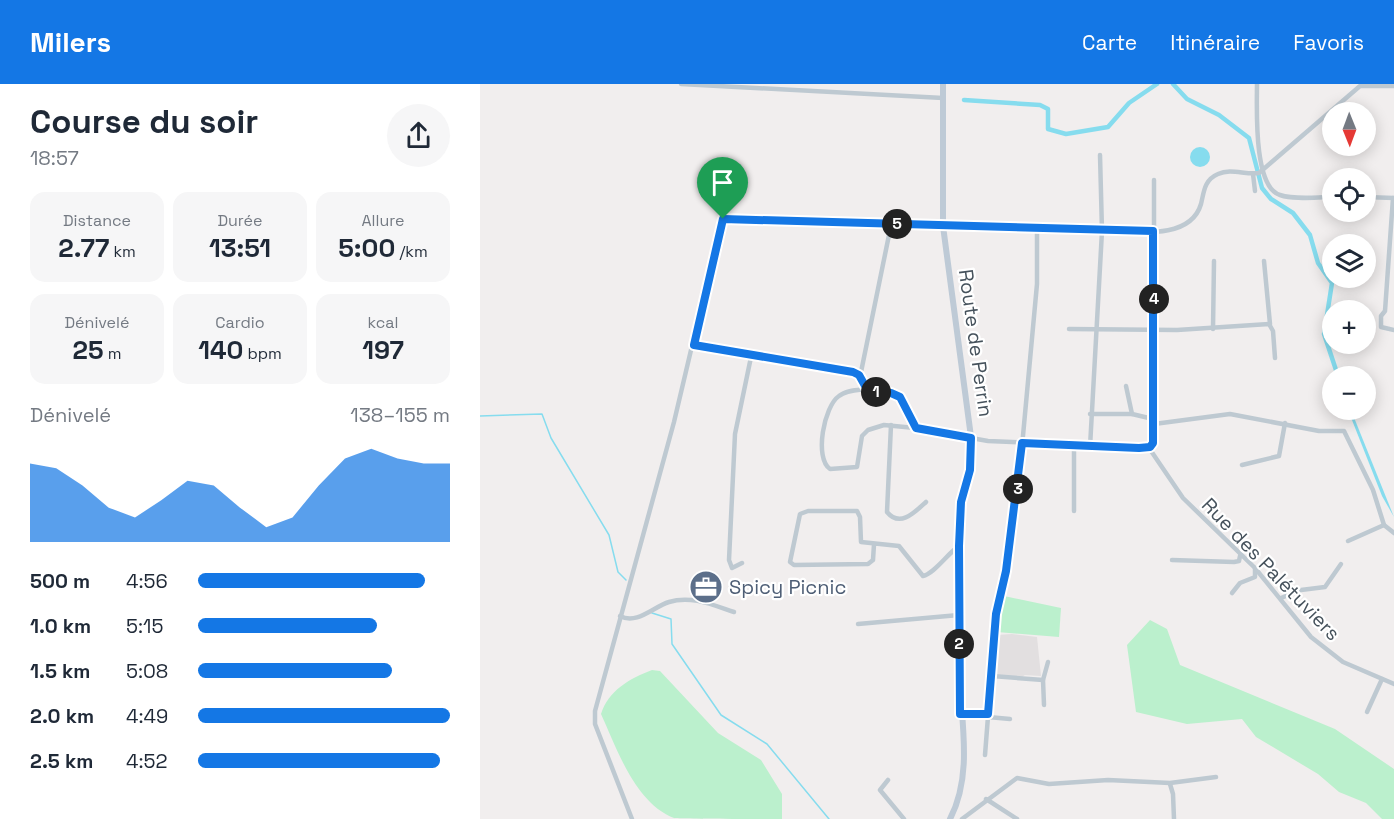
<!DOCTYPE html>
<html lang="fr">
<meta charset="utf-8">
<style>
:root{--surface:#fff;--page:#f6f6f7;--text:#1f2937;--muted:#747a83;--accent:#1477e5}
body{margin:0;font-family:"Space Grotesk",sans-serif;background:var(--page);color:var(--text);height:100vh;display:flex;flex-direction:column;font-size:22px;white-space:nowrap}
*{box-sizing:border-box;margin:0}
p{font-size:20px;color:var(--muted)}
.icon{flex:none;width:33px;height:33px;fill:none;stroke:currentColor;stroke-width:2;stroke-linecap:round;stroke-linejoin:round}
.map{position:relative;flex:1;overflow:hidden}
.sheet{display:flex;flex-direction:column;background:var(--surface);width:480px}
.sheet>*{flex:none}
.needle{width:39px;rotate:179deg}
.controls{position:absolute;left:842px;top:18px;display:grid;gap:12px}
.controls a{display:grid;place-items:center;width:54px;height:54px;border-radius:50%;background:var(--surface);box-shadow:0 3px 15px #0003;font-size:30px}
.pin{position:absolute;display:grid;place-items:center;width:51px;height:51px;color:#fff;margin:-62px -26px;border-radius:50% 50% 50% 0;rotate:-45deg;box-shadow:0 0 6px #0007}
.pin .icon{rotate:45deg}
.km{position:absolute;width:30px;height:30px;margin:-15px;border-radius:50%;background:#222;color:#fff;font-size:16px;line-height:30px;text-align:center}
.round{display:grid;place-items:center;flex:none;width:63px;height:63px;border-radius:32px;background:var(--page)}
.headline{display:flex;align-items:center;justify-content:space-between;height:102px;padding:0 30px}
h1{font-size:33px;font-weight:800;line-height:45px}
.figures{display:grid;grid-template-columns:repeat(3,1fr);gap:9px;height:102px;padding:6px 30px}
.figures div{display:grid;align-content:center;border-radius:15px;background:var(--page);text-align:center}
.figures b{font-size:26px;font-weight:800}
.figures small{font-size:16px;font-weight:400}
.figures p{font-size:16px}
.chart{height:168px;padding:12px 30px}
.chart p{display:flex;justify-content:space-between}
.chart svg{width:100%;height:108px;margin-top:6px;fill:var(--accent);opacity:.7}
ul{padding:0 30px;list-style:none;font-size:20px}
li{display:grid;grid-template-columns:96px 72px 1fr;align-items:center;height:45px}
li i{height:15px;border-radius:8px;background:var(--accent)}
header{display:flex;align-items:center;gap:36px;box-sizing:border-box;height:84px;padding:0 30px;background:var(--accent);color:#fff}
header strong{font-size:28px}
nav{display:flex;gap:33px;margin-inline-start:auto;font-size:21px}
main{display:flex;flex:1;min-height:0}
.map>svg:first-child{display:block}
.education{fill:#e2dfe0}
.green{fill:#bbf0cd}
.water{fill:#86dcee}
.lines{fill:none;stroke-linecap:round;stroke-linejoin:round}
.stream{stroke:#86dcee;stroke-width:1.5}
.canal{stroke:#86dcee;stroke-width:4.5}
.street{stroke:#bec9d1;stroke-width:4.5}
.secondary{stroke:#becad6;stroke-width:6}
.route-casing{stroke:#fff;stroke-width:12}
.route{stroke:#1477e5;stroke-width:8}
.labels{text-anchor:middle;stroke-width:4.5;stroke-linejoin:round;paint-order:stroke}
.street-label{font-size:20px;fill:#46525c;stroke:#fff}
.service-label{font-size:20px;fill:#4e5e75;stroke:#fff;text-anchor:start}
</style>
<header>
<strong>Milers</strong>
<nav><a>Carte</a><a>Itinéraire</a><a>Favoris</a></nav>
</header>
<main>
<section class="sheet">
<div class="headline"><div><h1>Course du soir</h1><p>18:57</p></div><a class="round"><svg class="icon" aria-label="share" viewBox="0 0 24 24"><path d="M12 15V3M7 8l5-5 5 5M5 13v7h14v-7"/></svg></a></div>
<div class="figures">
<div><p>Distance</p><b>2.77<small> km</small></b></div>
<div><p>Durée</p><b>13:51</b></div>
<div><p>Allure</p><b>5:00<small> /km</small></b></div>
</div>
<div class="figures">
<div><p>Dénivelé</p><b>25<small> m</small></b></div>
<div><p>Cardio</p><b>140<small> bpm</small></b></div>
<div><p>kcal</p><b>197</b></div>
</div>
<div class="chart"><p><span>Dénivelé</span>138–155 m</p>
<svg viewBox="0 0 160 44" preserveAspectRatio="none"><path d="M0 44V12L10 14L20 21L30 30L40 34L50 27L60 19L70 21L80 30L90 38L100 34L110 21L120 10L130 6L140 10L150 12L160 12V44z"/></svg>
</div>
<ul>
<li><b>500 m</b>4:56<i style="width:90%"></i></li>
<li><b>1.0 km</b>5:15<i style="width:71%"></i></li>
<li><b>1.5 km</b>5:08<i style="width:77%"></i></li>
<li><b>2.0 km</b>4:49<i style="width:100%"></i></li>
<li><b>2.5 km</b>4:52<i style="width:96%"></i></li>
</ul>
</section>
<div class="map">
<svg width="914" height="735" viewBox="0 0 914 735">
<rect width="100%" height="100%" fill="#f1eeee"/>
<!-- education -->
<path class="education" d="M532,550L557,553L561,592L545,591L540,594L514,591L517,551Z"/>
<!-- green -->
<g class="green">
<path d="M524,512L581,524L579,553L517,548Z"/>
<path d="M670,536L687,545L700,581L855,645L914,685V735H902L886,719L859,708L838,690L776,653L762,635L707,640L656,628L647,561Z"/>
<path d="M172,586L180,587L238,649L281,676L302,710V735C281,735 208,735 194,734C155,719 137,665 121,630C129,606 149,595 172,586Z"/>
</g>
<!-- water -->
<g class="water">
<circle cx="720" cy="73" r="10"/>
<path d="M868,326H871L914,433L902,412Z"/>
</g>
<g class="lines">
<!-- stream -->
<g class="stream">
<path d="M0,332L62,330L71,354L129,451L138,488L146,496"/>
<path d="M172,529L191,535L192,560L241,631L287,660L349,735"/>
</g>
<!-- canal -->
<g class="canal">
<path d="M693,0L707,15L739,31L769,54L782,104L791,115L813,129L830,151L838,179L852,199L844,250L858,292"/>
<path d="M484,16L560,21L568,25V45L586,50L628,43L649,19L677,0"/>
</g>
<!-- street -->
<g class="street">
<path d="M201,0L463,14"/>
<path d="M777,0C777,22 773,103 800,111C815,116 836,113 852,113"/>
<path d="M773,90L775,107"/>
<path d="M885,113L914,114"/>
<path d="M913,114L905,227L901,232V243L914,246"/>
<path d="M784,177L790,240"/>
<path d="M589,245L697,246L789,240L793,247L795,274"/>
<path d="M733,245L734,177"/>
<path d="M214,261L375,289L388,307L411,309L420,313L435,344"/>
<path d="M380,293L409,151L417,140"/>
<path d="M646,302L652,330"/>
<path d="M386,305C377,306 366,306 359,312C344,322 334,374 350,385L377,383L382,352L388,346L404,341L435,344L508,357L669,364"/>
<path d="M610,330H652L673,335"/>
<path d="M674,340L750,330L839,347H864L893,406L904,441L914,449"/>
<path d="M411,341L407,428C420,444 435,428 446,418"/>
<path d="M610,363L622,147L620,71"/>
<path d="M669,364L703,414L775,484L831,553L863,578L914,600"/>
<path d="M669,364L673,359L674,340V96"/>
<path d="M762,381L799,372L805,339"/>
<path d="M594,427V362"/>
<path d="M868,457L904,441"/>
<path d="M394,460L393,476L388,480L314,481L310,478L320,430L328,427H377L380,433L381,458L419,462L443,492C454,490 468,469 479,462"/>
<path d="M692,476L754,478L759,477L760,472"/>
<path d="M262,479L252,484L249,476L255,350L271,273"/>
<path d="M752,509L760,499L775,493V484"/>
<path d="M801,514L821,506L845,503L861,480"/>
<path d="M140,532C157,541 173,523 189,518C211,511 233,521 254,528"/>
<path d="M378,540L479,531"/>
<path d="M512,592L563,596"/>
<path d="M564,621L563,596L568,578"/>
<path d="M887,628L902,595"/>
<path d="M481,630H508"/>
<path d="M508,633L530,635"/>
<path d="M505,671L516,530L526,487L539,395L557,200V145"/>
<path d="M408,696L400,706L424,735"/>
<path d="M690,700L693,710L694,735"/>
<path d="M506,715L537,735"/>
<path d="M152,735L115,640V627L194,338L242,135L622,147C651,147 710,158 721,120C724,108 724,96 738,90C751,84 765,91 779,89L880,2H914"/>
<path d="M482,735L537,694L569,700L628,696L690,699L736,693"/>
</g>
<!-- secondary -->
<path class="secondary" d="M463,0V142L491,353C490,391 480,425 479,462C478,500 478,539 479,577C479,629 495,687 470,735"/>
</g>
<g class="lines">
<defs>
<path id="route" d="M243,135L673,147V359L670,363L659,364L542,359L526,487L516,530L508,630H480L479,462L481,418L490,386L491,354L436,344L420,313L411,309L388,307L379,291L373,288L214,261Z"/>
</defs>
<!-- route casing -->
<use href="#route" class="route-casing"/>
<!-- route -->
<use href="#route" class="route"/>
</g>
<!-- icons -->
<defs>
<symbol id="office-disc" viewBox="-11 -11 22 22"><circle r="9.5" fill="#5c6f8a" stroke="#fff"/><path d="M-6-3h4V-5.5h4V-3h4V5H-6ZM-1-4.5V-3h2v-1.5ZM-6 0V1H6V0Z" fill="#fff"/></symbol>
</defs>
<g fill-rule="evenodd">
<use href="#office-disc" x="207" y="484" width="38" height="38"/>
</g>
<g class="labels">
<!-- street labels -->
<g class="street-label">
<text transform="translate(496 259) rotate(82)" y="7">Route de Perrin</text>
<text transform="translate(791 485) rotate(46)" y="7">Rue des Palétuviers</text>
</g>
<!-- service labels -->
<g class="service-label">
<text x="249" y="510">Spicy Picnic</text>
</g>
</g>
</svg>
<div class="controls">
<a><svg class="needle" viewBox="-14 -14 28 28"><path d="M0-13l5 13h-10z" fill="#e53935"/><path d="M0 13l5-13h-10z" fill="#747a83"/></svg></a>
<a><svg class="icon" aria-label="locate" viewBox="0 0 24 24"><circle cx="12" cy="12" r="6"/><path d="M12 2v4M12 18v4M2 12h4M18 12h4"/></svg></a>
<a><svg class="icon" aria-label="layers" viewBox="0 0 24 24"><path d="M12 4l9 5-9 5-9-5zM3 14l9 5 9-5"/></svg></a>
<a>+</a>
<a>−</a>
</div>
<div class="pin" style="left:243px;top:135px;background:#1e9e55"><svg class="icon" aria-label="arrive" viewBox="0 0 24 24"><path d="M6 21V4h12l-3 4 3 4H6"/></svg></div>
<b class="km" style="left:396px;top:308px">1</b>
<b class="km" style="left:479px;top:560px">2</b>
<b class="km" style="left:538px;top:405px">3</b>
<b class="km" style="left:674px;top:215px">4</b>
<b class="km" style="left:417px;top:140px">5</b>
</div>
</main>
